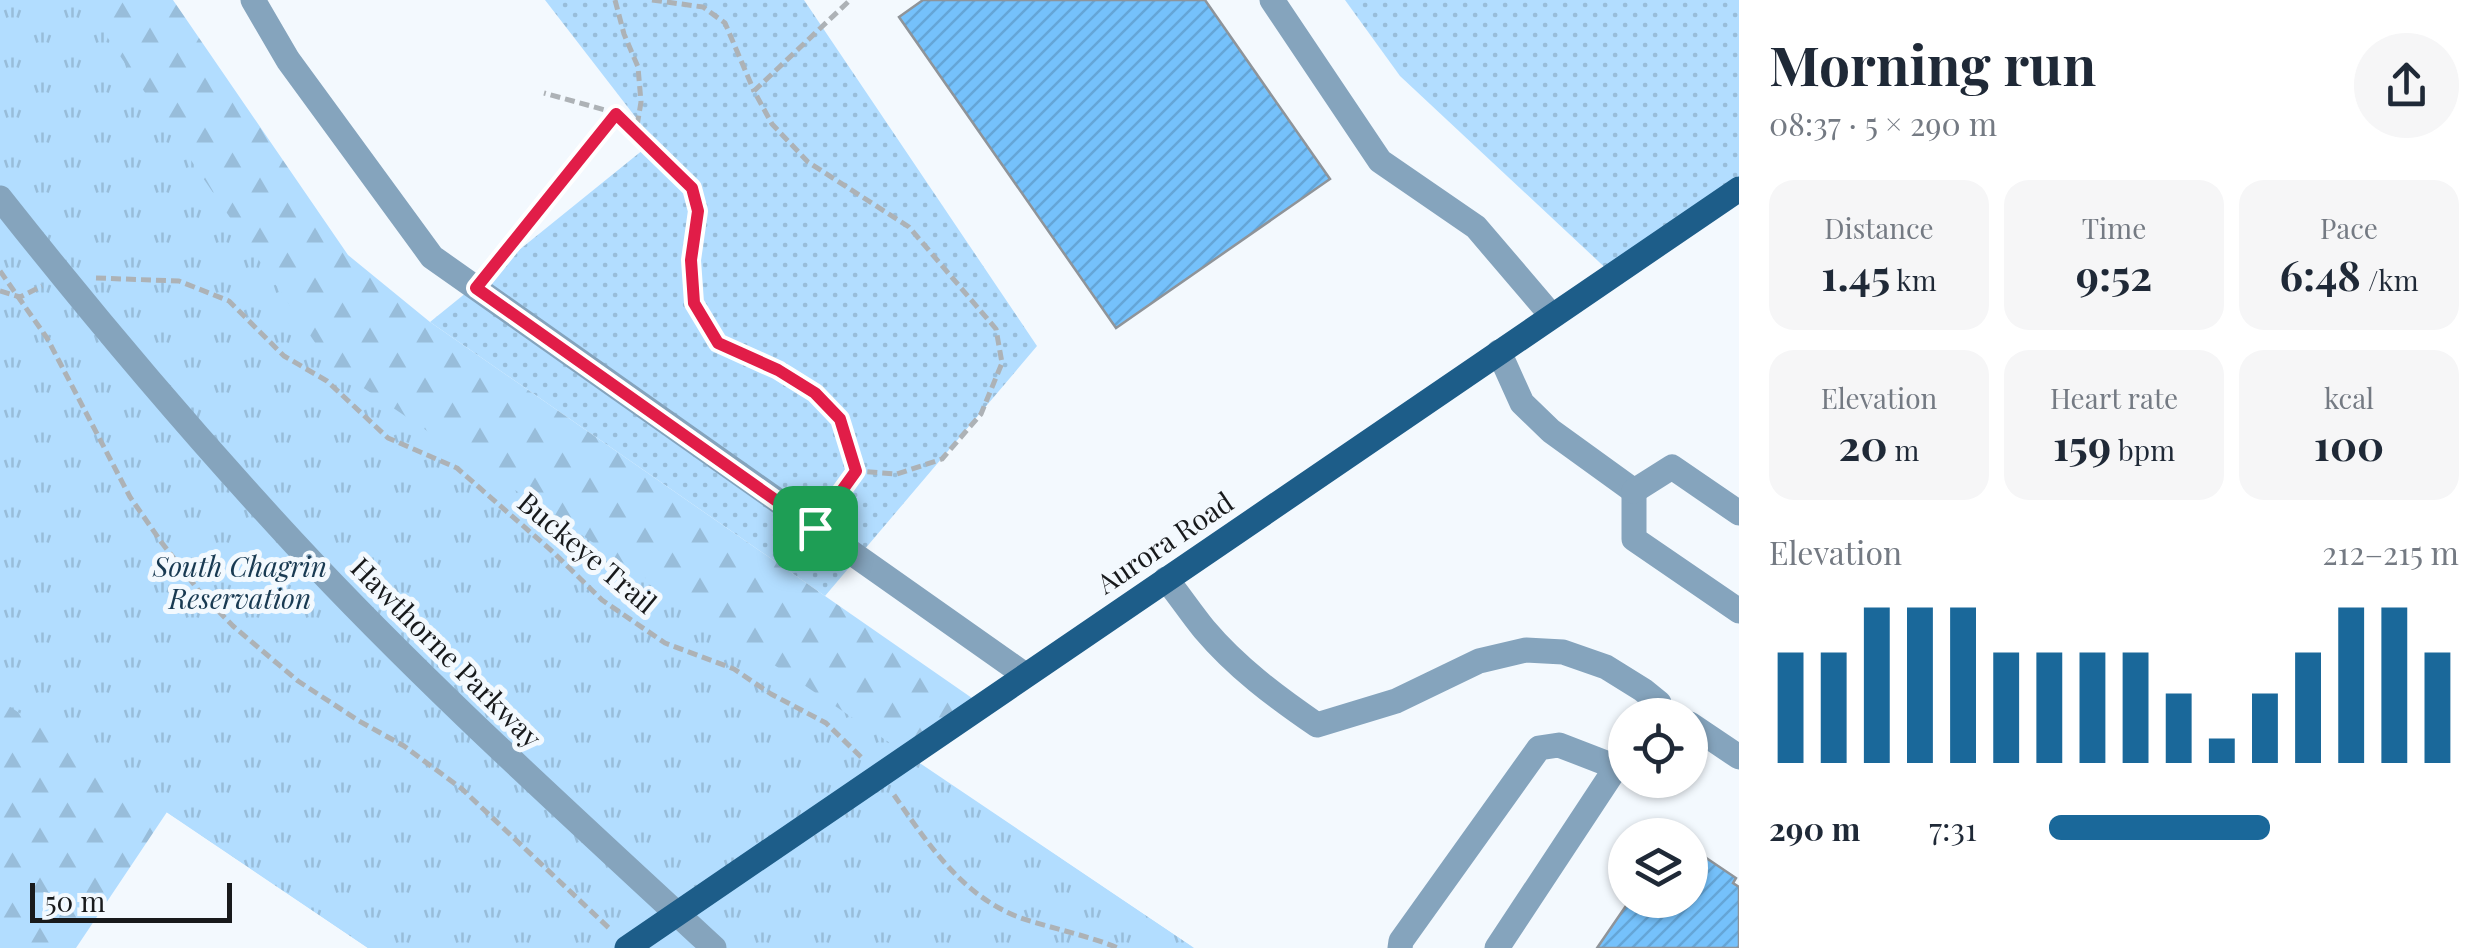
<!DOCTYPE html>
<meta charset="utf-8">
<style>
:root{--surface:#fff;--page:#f6f6f7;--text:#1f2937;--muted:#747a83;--accent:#1a689a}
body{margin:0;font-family:"Playfair Display",serif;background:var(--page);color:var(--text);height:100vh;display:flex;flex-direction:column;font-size:38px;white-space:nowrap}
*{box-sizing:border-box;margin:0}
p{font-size:32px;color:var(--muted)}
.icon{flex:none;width:55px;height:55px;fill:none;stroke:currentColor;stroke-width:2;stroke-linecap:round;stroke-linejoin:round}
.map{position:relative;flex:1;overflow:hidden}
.details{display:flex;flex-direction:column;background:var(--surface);width:750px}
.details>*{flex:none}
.controls{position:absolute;left:1608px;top:698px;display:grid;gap:20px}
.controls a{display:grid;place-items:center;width:100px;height:100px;border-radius:50%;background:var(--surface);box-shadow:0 2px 8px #0004;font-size:50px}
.scale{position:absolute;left:30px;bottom:25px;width:202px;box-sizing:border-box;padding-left:10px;border:5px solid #181a1c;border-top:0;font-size:28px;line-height:35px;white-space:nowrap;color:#181a1c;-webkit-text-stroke:8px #f3f9fe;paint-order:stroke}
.pin{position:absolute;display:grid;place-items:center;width:85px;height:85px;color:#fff;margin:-42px;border-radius:20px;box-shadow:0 5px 15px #0006}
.round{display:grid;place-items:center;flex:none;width:105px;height:105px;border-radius:52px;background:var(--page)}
.headline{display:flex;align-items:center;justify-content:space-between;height:170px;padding:0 30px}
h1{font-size:55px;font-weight:700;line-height:75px}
.figures{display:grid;grid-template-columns:repeat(3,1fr);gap:15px;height:170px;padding:10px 30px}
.figures div{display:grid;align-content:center;border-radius:25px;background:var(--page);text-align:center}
.figures b{font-size:42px;font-weight:700}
.figures small{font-size:28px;font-weight:400}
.figures p{font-size:28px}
.chart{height:280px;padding:20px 30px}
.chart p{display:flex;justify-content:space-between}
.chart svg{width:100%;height:180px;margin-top:10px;stroke:var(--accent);stroke-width:6}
ul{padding:0 30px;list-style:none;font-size:32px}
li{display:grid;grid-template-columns:160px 120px 1fr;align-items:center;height:75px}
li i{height:25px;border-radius:12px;background:var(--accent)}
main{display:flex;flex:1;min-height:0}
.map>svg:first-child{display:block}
.grass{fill:url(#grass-dots)}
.forest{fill:url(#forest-firs)}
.park{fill:url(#park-tufts)}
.building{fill:url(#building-hatch);stroke:#8f9499;stroke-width:2.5}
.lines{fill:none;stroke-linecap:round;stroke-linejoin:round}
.path{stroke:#adb2b6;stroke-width:5;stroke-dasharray:10 5;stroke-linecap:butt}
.minor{stroke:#85a4bd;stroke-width:25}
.major{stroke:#1d5d89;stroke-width:25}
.route-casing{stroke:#fff;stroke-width:20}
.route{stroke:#e11d48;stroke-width:12}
.labels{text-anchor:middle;stroke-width:10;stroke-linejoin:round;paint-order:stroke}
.street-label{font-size:28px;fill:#181a1c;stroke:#f3f9fe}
.park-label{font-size:28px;font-style:italic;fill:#193a52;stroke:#f3f9fe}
</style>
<main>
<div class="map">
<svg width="1739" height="948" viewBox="0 0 1739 948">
<defs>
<pattern id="grass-dots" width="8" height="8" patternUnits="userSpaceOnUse" patternTransform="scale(2.5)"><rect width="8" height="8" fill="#b2ddff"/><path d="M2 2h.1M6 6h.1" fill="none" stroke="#98bdda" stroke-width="1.8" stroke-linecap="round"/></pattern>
<pattern id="forest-firs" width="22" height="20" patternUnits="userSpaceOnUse" patternTransform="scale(2.5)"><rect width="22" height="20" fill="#b2ddff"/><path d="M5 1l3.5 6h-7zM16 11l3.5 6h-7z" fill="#98bdda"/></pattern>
<pattern id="park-tufts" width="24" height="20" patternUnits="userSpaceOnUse" patternTransform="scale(2.5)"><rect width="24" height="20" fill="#b2ddff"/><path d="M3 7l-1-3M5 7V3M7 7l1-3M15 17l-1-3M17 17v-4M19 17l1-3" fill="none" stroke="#98bdda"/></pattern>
<pattern id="building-hatch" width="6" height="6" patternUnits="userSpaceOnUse" patternTransform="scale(2.5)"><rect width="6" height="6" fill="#75c1fb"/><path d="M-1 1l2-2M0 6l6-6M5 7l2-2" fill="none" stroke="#64a5d7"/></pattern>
</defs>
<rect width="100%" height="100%" fill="#f3f9fe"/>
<!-- grass -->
<g class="grass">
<path d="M545,0H804L1037,346L825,596L430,322L654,141Z"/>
<path d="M1345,0H1739V189L1613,275L1400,76Z"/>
</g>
<!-- forest -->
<g class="forest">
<path d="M0,0H173L348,255L430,322L982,705L909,757L1194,948L409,549Z"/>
<path d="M0,271L379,948H368L167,812L76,948H0Z"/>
</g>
<!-- park -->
<path class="park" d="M0,0H82L331,366L1194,948H368L0,700Z"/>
<!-- building -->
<g class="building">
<path d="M923,0H1205L1330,179L1116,328L899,17Z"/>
<path d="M1690,847L1736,878L1733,883L1739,887V948H1597L1630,900H1690Z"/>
</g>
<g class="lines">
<!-- path -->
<g class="path">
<path d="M615,0L624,34L638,67L641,102L636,132"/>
<path d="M652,0L703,7L725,23L754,91"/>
<path d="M848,2L754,91L772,124L808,162L909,227L996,329L1002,363L981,414L942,459L897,474L856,471"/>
<path d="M616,113L691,188L698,211L691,260L694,303L719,343L778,370L815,393L839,419L856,471L831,506"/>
<path d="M493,267L616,113L544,93"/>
<path d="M0,271L47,338L130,497L162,543L199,591L233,626L298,681L359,721L404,746L462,789L611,930"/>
<path d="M96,278L179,281L229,301L284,356L327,381L388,438L457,468L553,552L602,600L665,643L734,669L771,694L826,723L861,757"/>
<path d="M0,291L20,297L42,286"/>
<path d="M894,795C928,844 963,897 1021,918C1053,929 1087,935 1118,948"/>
</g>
<!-- minor -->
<g class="minor">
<path d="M253,0L288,60L432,257L1025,675"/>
<path d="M1272,0L1380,161L1476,227L1552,316"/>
<path d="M0,198C94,317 192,433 295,544C427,686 572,816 714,948"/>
<path d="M1499,352L1522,403L1551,431L1634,491"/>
<path d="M1634,491V539L1739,611"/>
<path d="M1634,491L1672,467L1739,513"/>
<path d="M1166,579C1179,595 1191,613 1204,629C1236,667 1276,697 1317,725L1396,701L1479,661L1526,650L1563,652L1606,667L1643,690L1659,703L1651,715"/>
<path d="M1690,724L1739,757"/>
<path d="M1400,948L1401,941L1539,748L1559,745L1616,767"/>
<path d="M1497,948L1625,754"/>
</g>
<!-- major -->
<path class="major" d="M627,948L1739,189"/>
</g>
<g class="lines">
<defs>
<path id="route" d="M616,114L692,188L698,211L691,260L694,303L718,343L778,370L815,393L840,419L856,471L815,528L476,288Z"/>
</defs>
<!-- route casing -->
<use href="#route" class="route-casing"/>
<!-- route -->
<use href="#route" class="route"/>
</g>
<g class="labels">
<!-- street labels -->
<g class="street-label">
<text transform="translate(1165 543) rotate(-34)" y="10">Aurora Road</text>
<text transform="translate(587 553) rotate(40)" y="10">Buckeye Trail</text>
<text transform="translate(446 653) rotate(45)" y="10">Hawthorne Parkway</text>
</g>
<!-- park labels -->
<g class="park-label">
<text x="240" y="577">South Chagrin<tspan x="240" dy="32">Reservation</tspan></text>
</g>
</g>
</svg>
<div class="controls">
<a><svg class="icon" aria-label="locate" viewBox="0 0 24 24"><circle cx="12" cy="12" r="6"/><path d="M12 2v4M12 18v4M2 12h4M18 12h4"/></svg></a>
<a><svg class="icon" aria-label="layers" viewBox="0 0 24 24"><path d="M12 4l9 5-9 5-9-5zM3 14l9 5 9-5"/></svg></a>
</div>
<div class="scale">50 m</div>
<div class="pin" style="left:815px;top:528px;background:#1e9e55"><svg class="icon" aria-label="arrive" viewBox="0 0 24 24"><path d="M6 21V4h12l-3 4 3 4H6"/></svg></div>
</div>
<section class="details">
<div class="headline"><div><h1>Morning run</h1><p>08:37 · 5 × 290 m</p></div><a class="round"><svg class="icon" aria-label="share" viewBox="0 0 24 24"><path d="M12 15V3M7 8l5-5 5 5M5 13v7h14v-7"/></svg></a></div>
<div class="figures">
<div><p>Distance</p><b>1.45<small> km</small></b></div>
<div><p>Time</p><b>9:52</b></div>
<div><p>Pace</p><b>6:48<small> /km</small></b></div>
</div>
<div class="figures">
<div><p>Elevation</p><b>20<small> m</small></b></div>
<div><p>Heart rate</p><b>159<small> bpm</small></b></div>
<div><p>kcal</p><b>100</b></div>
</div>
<div class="chart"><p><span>Elevation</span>212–215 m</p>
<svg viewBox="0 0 160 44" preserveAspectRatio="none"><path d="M5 44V17M15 44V17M25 44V6M35 44V6M45 44V6M55 44V17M65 44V17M75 44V17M85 44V17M95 44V27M105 44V38M115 44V27M125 44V17M135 44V6M145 44V6M155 44V17"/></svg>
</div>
<ul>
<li><b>290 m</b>7:31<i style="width:54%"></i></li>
</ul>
</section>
</main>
